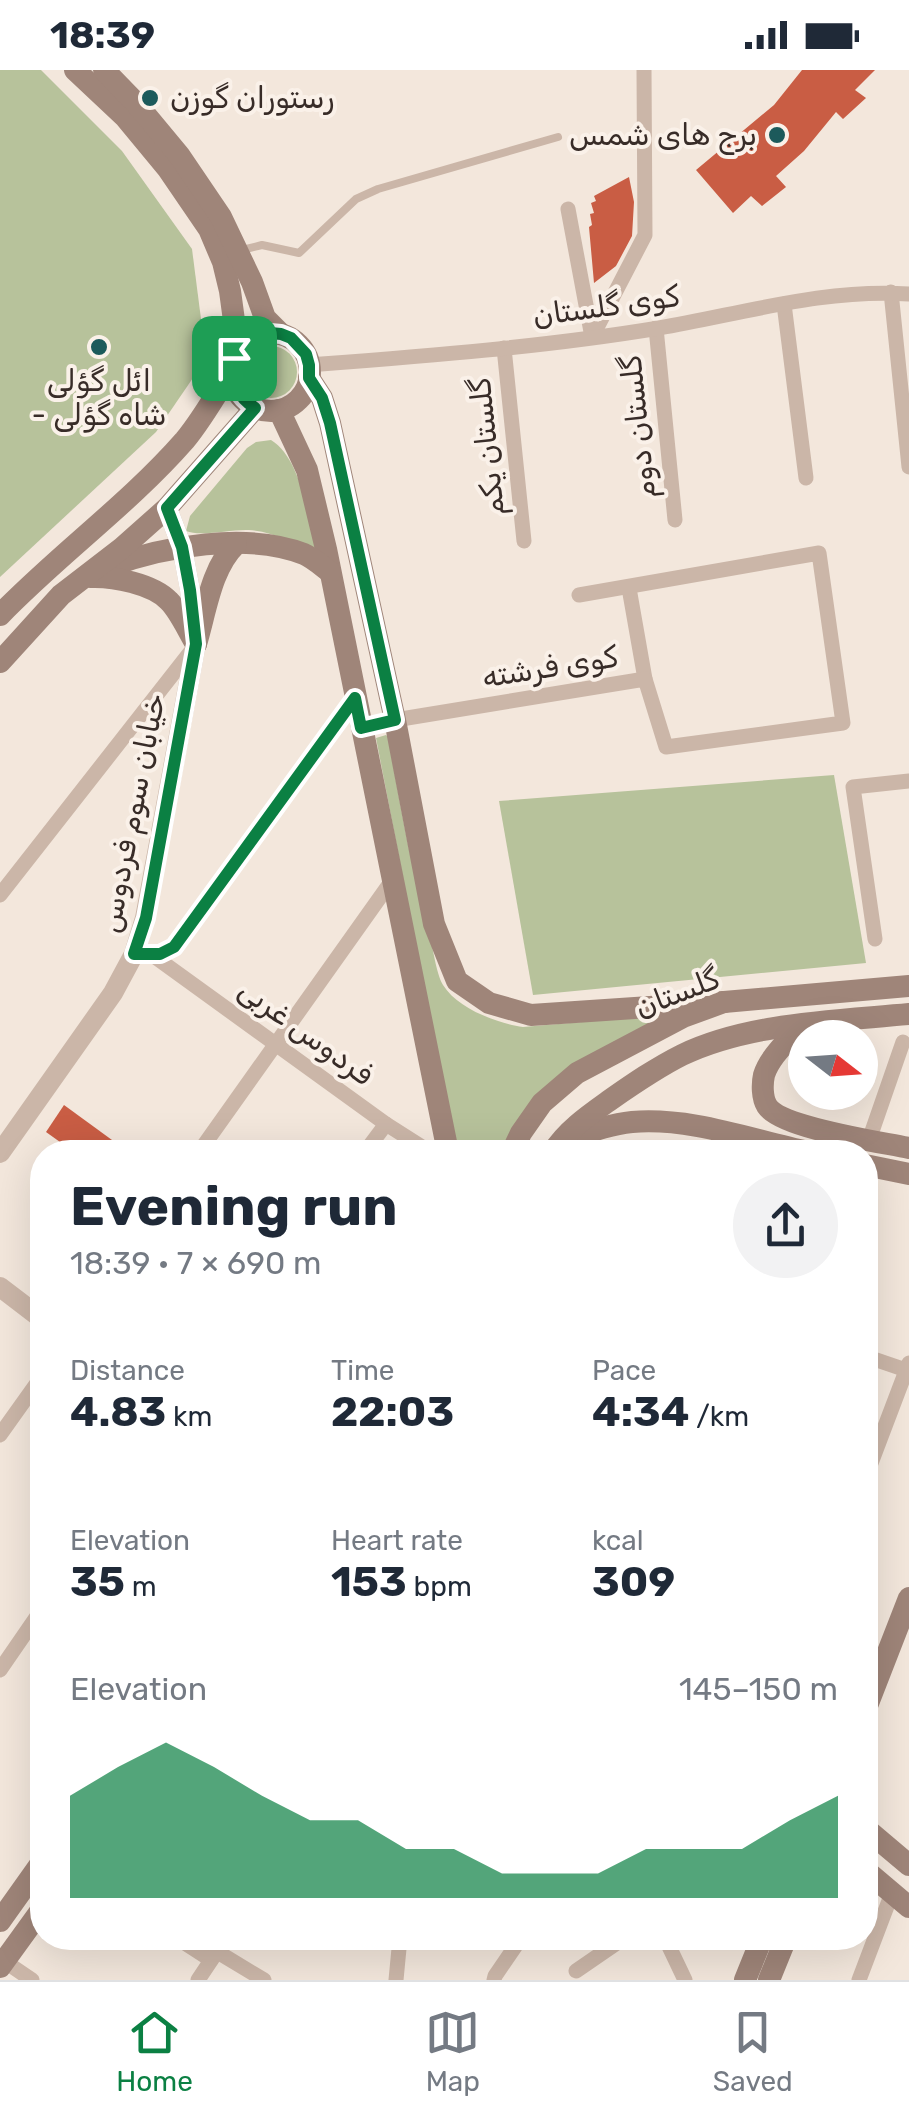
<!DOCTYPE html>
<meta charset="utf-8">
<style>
:root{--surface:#fff;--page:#f2f2f3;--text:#1f2937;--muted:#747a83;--line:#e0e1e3;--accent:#0b8043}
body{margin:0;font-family:Rubik,Cairo,sans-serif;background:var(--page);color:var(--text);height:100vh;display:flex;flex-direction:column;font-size:38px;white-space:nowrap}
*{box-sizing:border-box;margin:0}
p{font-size:32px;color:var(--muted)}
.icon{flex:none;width:55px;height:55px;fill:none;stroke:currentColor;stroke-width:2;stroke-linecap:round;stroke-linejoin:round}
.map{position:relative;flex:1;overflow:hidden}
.sheet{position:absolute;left:30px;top:1070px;width:848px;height:810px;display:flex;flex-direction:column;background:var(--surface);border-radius:40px;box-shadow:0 10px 40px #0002}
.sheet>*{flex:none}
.needle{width:65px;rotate:107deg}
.controls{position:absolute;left:788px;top:950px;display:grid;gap:20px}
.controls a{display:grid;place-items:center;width:90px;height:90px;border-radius:50%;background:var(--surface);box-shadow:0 10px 40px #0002;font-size:50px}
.pin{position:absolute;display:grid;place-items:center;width:85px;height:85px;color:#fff;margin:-42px;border-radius:20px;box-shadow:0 5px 15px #0006}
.round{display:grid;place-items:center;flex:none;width:105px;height:105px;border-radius:52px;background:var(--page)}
.head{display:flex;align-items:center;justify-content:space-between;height:170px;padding:0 40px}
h1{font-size:55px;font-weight:700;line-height:75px}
.figures{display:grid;grid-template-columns:repeat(3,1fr);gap:15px;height:170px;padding:10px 40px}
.figures div{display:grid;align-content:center}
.figures b{font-size:42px;font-weight:700}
.figures small{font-size:28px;font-weight:400}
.figures p{font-size:28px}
.chart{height:280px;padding:20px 40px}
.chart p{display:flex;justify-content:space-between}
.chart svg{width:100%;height:180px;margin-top:10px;fill:var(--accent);opacity:.7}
.status{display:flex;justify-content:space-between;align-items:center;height:70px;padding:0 50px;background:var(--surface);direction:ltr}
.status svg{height:28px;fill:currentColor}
.tabs{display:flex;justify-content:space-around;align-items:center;height:140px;border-top:2px solid var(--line);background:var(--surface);font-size:28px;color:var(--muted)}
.tabs a{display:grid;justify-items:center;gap:5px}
.tabs .on{color:var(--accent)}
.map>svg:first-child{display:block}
.green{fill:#b7c29b}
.building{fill:#c95d44}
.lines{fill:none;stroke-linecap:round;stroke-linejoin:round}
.service{stroke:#cbb6a8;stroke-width:8}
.minor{stroke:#cbb6a8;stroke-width:15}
.tertiary{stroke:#cbb6a8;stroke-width:20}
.secondary{stroke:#9f8579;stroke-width:22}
.route-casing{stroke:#fff;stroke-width:20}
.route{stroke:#0b8043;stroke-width:12}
.poi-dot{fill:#1c5a5b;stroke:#faf1e9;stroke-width:4}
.labels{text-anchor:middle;stroke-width:8;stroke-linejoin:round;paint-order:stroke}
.poi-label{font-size:30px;fill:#382c28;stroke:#faf1e9;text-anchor:start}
.street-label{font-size:30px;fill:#382c28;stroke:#faf1e9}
</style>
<div class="status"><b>18:39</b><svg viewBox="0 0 49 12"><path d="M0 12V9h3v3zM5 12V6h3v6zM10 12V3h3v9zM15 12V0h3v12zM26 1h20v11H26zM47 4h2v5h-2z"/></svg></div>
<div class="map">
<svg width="909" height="1910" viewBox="0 0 909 1910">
<rect width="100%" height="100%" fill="#f3e7dc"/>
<!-- green -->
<g class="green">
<path d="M0,0H41L122,81L192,179L201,249L195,305L156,362L0,507Z"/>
<circle cx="271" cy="302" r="26"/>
<path d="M271,370C302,389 309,451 317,484C296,474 272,461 249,460C231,459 201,467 186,461L190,446L247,378L256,372Z"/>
<path d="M386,665L388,667C400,733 411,798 429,863C433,877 436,903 443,915C458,939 497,953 523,957L676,944L632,962L503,1082H456L376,668Z"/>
<path d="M834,705L866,893L533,925L499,731Z"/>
</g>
<!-- building -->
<g class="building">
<path d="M802,0H875L855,20L866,28L843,49L836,42L804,81L776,106L786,117L762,136L751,126L733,143L696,100L774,35Z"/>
<path d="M629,107L634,132L632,166L616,196L594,213L589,157L592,155L590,144L594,143L591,133L596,131L594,126Z"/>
<path d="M64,1035L112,1070L103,1082H74L46,1062Z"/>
</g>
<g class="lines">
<!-- service -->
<path class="service" d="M242,180L262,175L299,183L356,129L378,119L558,67"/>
<!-- minor -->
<g class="minor">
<path d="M568,139L592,267L645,165L644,0"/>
<path d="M891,222L909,397"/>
<path d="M784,234L806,408"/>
<path d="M656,258L675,450"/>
<path d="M504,278L524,471"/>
<path d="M309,295C426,286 544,277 659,258C741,244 826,218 909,224"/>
<path d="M629,518L645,609"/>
<path d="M361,658L395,650L645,609L666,677L843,653L819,483L579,525"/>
<path d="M0,825L195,576"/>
<path d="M875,869L853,717L909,711"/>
<path d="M134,884H160L174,877L355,628"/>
<path d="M151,884L386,1054L430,1082"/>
<path d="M869,1070L903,972"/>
<path d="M199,1082L393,809"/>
<path d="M365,1082L386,1054"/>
<path d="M865,1286L906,1300"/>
<path d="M0,1365L42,1306"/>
<path d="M865,1409L909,1293"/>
<path d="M0,1600L42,1539"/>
<path d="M177,1868L211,1890"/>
<path d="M665,1868L685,1910"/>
<path d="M216,1881L264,1910"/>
<path d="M4,1891L32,1910"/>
<path d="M576,1901L624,1868"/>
<path d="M198,1910L226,1868"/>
<path d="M396,1910L400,1868"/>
<path d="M494,1910L495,1906L521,1868"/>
<path d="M859,1910L892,1823"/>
</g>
<!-- tertiary -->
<g class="tertiary">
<path d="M0,1083L113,923L134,884L145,848L196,574L190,520L182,477L167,438"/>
<path d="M0,1217L42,1249"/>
</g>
<!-- secondary -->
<g class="secondary">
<path d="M75,0L125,47L168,99L209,159L223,192L230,221L235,258V288"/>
<path d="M104,0L135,32L179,85L221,147L252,212L265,248L281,264"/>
<circle cx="271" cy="302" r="39"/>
<path d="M309,308L322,328L330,353L395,650L434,854L457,911L489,933L531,945L724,932"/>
<path d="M279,340L307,400L326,479L448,1082"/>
<path d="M108,497C163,476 248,462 304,484C313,488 322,496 330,502"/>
<path d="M90,507C113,506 153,514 169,531C180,542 188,561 196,574"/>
<path d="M0,545C59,484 129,434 185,370C203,348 217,323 232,299"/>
<path d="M196,574C206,541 211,498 236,474"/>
<path d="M0,592L61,525L122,478L167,438L255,338"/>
<path d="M801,955C789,970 770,986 764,1005C762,1014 762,1028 767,1036C781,1058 881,1072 909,1078"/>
<path d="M572,1068C592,1061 611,1054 632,1052C691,1047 751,1070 808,1082"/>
<path d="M512,1082L521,1063L542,1033L577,1003L683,947L724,932L909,916"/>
<path d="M553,1082C567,1060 589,1045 610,1030C633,1014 656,998 682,985C748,953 836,951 909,944"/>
<path d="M865,1095L909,1104"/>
<path d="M865,1641L909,1528"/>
<path d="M865,1758L909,1795"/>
<path d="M865,1800L909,1837"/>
<path d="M0,1851L42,1792"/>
<path d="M0,1897L42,1839"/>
<path d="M745,1910L762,1868"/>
<path d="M769,1910L786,1868"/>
</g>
</g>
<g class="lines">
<defs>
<path id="route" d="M270,263L281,264L291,268L306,284L309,295V308L322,328L330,353L395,650L361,658L355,628L174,877L160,884H134L146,848L196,574L190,520L182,477L167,438L255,338C219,314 227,271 270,263Z"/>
</defs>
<!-- route casing -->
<use href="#route" class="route-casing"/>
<!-- route -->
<use href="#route" class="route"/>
</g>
<!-- markers -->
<g class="poi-dot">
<circle cx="150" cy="28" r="10"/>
<circle cx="777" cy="65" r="10"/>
<circle cx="99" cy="277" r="10"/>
</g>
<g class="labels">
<!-- poi labels -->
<g class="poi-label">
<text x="170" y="38">رستوران گوزن</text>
<text x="757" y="75" text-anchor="end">برج های شمس</text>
<text x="99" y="321" text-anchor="middle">ائل گؤلی<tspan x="99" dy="34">- شاه گؤلی</tspan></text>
</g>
<!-- street labels -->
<g class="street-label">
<text transform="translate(606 236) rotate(-8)" y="10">کوی گلستان</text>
<text transform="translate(638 357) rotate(-96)" y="10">گلستان دوم</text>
<text transform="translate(487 377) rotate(-96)" y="10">گلستان یکم</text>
<text transform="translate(550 597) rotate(-9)" y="10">کوی فرشته</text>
<text transform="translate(132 743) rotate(-79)" y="10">خیابان سوم فردوس</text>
<text transform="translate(677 923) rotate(-21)" y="10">گلستان</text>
<text transform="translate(306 962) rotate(36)" y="10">فردوس غربی</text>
</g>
</g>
</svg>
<div class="controls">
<a><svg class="needle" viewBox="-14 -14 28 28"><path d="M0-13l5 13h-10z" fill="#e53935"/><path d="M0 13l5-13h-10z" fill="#747a83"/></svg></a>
</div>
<div class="pin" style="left:234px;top:288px;background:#1e9e55"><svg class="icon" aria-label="arrive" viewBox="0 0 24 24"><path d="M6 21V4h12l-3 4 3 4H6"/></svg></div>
<section class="sheet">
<div class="head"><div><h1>Evening run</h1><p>18:39 · 7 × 690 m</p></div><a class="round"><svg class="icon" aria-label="share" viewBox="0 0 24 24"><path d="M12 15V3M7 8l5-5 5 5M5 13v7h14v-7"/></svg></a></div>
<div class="figures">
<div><p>Distance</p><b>4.83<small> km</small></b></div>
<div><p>Time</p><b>22:03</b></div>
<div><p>Pace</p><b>4:34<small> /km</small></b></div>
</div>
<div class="figures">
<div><p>Elevation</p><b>35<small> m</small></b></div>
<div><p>Heart rate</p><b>153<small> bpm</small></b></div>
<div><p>kcal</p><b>309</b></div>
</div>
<div class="chart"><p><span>Elevation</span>145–150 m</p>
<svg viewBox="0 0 160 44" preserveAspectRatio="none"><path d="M0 44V19L10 12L20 6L30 12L40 19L50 25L60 25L70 32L80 32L90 38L100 38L110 38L120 32L130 32L140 32L150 25L160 19V44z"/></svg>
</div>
</section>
</div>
<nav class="tabs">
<a class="on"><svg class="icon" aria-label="home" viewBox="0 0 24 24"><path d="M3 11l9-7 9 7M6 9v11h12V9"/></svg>Home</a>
<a><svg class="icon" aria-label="map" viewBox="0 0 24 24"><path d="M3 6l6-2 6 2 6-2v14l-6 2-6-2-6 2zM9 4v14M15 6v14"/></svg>Map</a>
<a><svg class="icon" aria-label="saved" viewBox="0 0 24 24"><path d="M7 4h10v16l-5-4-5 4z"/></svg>Saved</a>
</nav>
